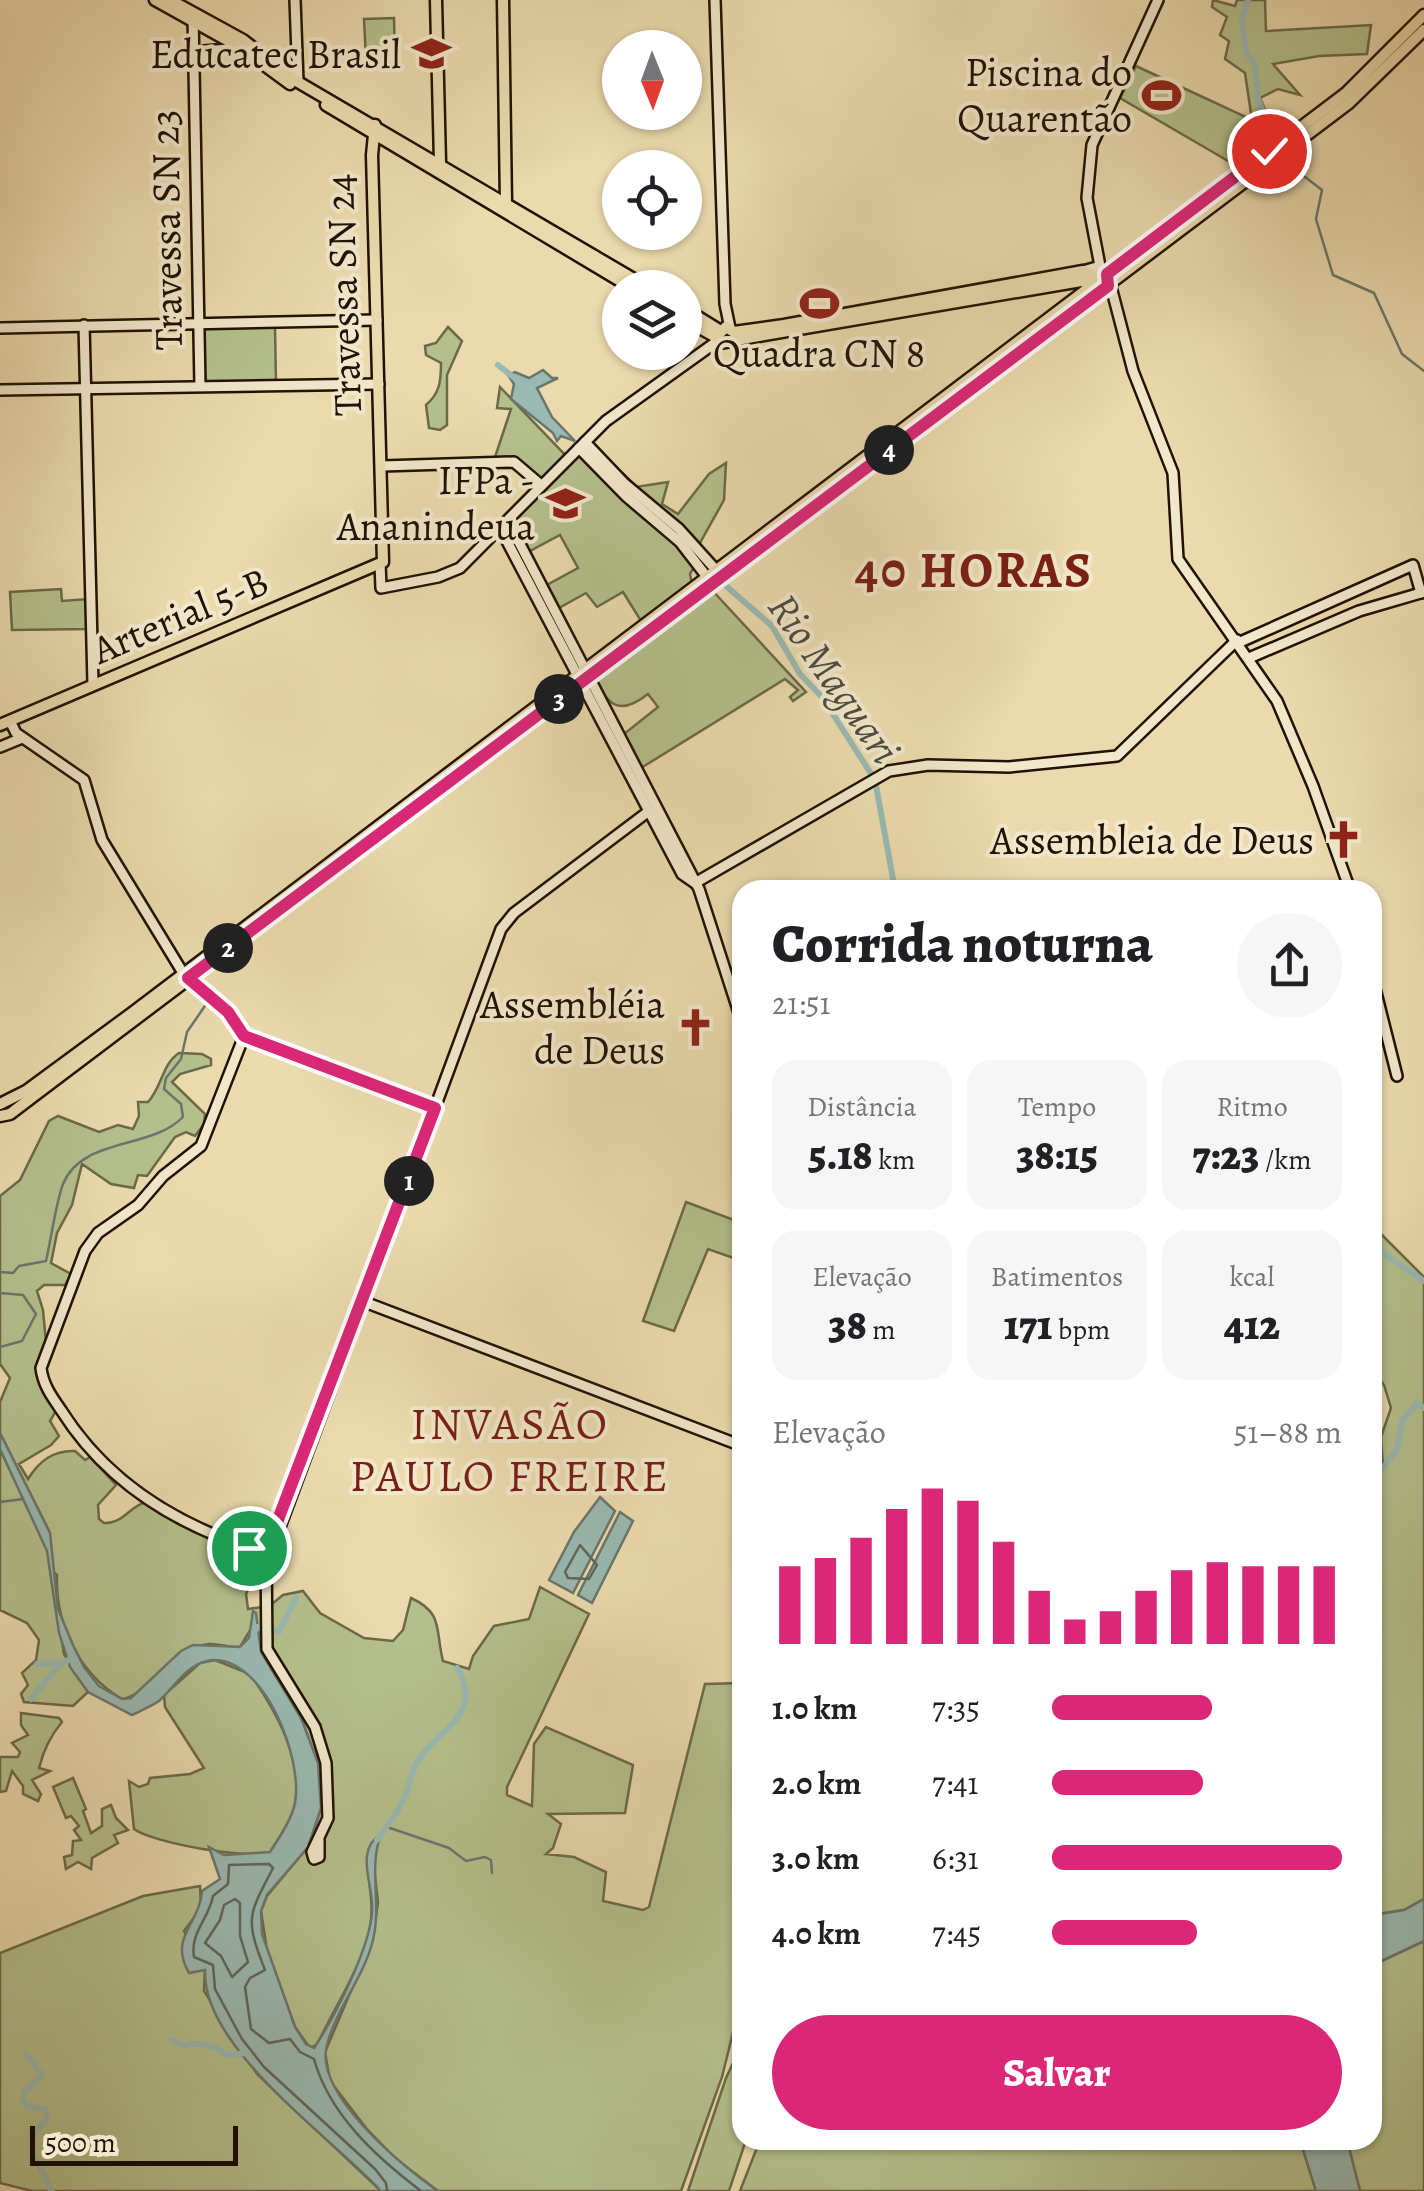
<!DOCTYPE html>
<html lang="pt">
<meta charset="utf-8">
<style>
:root{--surface:#fff;--page:#f6f6f6;--text:#202124;--muted:#757577;--accent:#db2777}
body{margin:0;font-family:Alegreya,serif;background:var(--page);color:var(--text);height:100vh;display:flex;flex-direction:column;font-size:38px;white-space:nowrap}
*{box-sizing:border-box;margin:0}
p{font-size:32px;color:var(--muted)}
.icon{flex:none;width:55px;height:55px;fill:none;stroke:currentColor;stroke-width:2;stroke-linecap:round;stroke-linejoin:round}
.map{position:relative;flex:1;overflow:hidden}
.sheet{position:absolute;left:732px;top:880px;width:650px;height:1270px;display:flex;flex-direction:column;background:var(--surface);border-radius:30px;box-shadow:0 2px 8px #0004}
.sheet>*{flex:none}
.needle{width:65px;rotate:179deg}
.buttons{position:absolute;left:602px;top:30px;display:grid;gap:20px}
.buttons a{display:grid;place-items:center;width:100px;height:100px;border-radius:50%;background:var(--surface);box-shadow:0 2px 8px #0004;font-size:50px}
.scale{position:absolute;left:30px;bottom:25px;width:208px;box-sizing:border-box;padding-left:10px;border:5px solid #221202;border-top:0;font-size:28px;line-height:35px;white-space:nowrap;color:#221202;-webkit-text-stroke:8px #f1e7ca;paint-order:stroke}
.pin{position:absolute;display:grid;place-items:center;width:85px;height:85px;color:#fff;margin:-42px;border:5px solid #fff;border-radius:50%;box-shadow:0 2px 10px #0007}
.km{position:absolute;width:50px;height:50px;margin:-25px;border-radius:50%;background:#222;color:#fff;font-size:28px;line-height:50px;text-align:center}
.round{display:grid;place-items:center;flex:none;width:105px;height:105px;border-radius:52px;background:var(--page)}
.overview{display:flex;align-items:center;justify-content:space-between;height:170px;padding:0 40px}
h1{font-size:55px;font-weight:800;line-height:75px}
.stats{display:grid;grid-template-columns:repeat(3,1fr);gap:15px;height:170px;padding:10px 40px}
.stats div{display:grid;align-content:center;border-radius:25px;background:var(--page);text-align:center}
.stats b{font-size:42px;font-weight:800}
.stats small{font-size:28px;font-weight:400}
.stats p{font-size:28px}
.chart{height:280px;padding:20px 40px}
.chart p{display:flex;justify-content:space-between}
.chart svg{width:100%;height:180px;margin-top:10px;stroke:var(--accent);stroke-width:6}
.cta{display:flex;gap:20px;margin-top:auto;padding:20px 40px}
.cta a{flex:1;height:115px;border-radius:60px;background:var(--accent);color:#fff;font-size:40px;font-weight:800;line-height:115px;text-align:center}
ul{padding:0 40px;list-style:none;font-size:32px}
li{display:grid;grid-template-columns:160px 120px 1fr;align-items:center;height:75px}
li i{height:25px;border-radius:12px;background:var(--accent)}
.map>svg:first-child{display:block}
.green{fill:#b4c08c;stroke:#6b6947;stroke-width:2.5}
.water{fill:#9ab9b2;stroke:#6a766c;stroke-width:2.5}
.lines{fill:none;stroke-linecap:round;stroke-linejoin:round}
.shore{stroke:#5e665a;stroke-width:2.5}
.stream{stroke:#6a766c;stroke-width:2.5}
.river{stroke:#9ab9b2;stroke-width:6}
.secondary-casing{stroke:#221202;stroke-width:14}
.primary-casing{stroke:#221202;stroke-width:15}
.secondary{stroke:#f1e7ca;stroke-width:9}
.primary{stroke:#eadaad;stroke-width:10}
.route-casing{stroke:#fff;stroke-width:20}
.route{stroke:#db2777;stroke-width:12}
.labels{text-anchor:middle;stroke-width:8;stroke-linejoin:round;paint-order:stroke}
.poi-label{font-size:40px;fill:#221202;stroke:#f1e7ca;text-anchor:end}
.street-label{font-size:40px;fill:#221202;stroke:#f1e7ca}
.water-label{font-size:42px;font-style:italic;fill:#4c4c40;stroke:#f1e7ca}
.quarter-label{font-size:45px;letter-spacing:2.5px;fill:#7a1f14;stroke:#f1e7ca}
.district-label{font-size:50px;font-weight:bold;letter-spacing:2.5px;fill:#7a1f14;stroke:#f1e7ca}
</style>
<div class="map">
<svg width="1424" height="2191" viewBox="0 0 1424 2191">
<rect width="100%" height="100%" fill="#eadaad"/>
<filter id="stains"><feTurbulence type="fractalNoise" baseFrequency=".002" numOctaves="4"/><feColorMatrix values="0 0 0 0 .2 0 0 0 0 .09 0 0 0 0 .02 0 0 0 .5 -.17"/></filter>
<radialGradient id="worn" r=".72"><stop offset=".6" stop-color="#630" stop-opacity="0"/><stop offset="1" stop-color="#630" stop-opacity=".3"/></radialGradient>
<!-- green -->
<g class="green">
<path d="M1213,0L1235,6L1237,0H1265L1266,31L1371,25L1367,54L1319,56L1273,64L1300,95L1278,89L1260,98L1274,130L1281,137L1238,172L1235,165L1120,98L1136,66L1252,120L1245,73L1225,59L1229,41L1220,35L1227,17L1212,7Z"/>
<path d="M394,18L395,58L366,59L364,19Z"/>
<path d="M203,326H275L276,382L203,384Z"/>
<path d="M448,327L462,341L447,375V425L440,430L429,428L426,405C440,393 441,381 441,363L426,355L425,346L436,343Z"/>
<path d="M500,387L568,458L542,482L519,460H494L511,409L497,408Z"/>
<path d="M586,444C603,459 623,470 636,487L668,482L662,504L678,514L709,474L726,463L724,500L691,559L695,565L690,574L692,584L641,621L623,592L597,607L586,593L557,609L545,586L578,568L560,535L528,552L511,522Z"/>
<path d="M61,589L62,601L88,599L89,629L12,630L10,592Z"/>
<path d="M711,589L806,692L793,701L790,697L798,690L785,679L641,768L624,734L658,707L648,694C619,717 608,705 593,677Z"/>
<path d="M179,1053L202,1054L211,1059V1065L180,1074L172,1082L205,1114L204,1124L195,1136L186,1132L175,1137L147,1176L138,1175L134,1188L111,1184L82,1164L72,1205L57,1233L51,1263L71,1274L65,1285H44L37,1291L43,1310L46,1342L37,1366L40,1383L57,1409L50,1421L59,1436L51,1445L19,1464L28,1479C39,1461 53,1450 75,1451L85,1460L90,1457L116,1485L98,1505L99,1519L104,1523C125,1523 130,1505 147,1502L253,1552L249,1568L254,1576L246,1594L248,1609L262,1607L268,1598L272,1604L283,1595L303,1591L320,1613L364,1638L393,1641L403,1630L411,1598C444,1613 435,1630 443,1661L469,1669L473,1656L494,1626L529,1619L540,1587L589,1614L507,1787V1795L532,1806L534,1744L546,1727L633,1765L625,1813L548,1814L561,1824L553,1848L546,1854L574,1857L606,1872L603,1901L643,1910L649,1907L705,1684L742,1683V1996L722,2077L681,2191H438L396,2159L366,2128L330,2081L325,2052L373,1939L378,1902L373,1860L380,1835C356,1878 381,1894 367,1939C356,1976 333,2010 317,2045L310,2048L295,2027L267,1950L261,1911L267,1896L308,1847L321,1808L318,1763L301,1718L268,1665L251,1629L240,1647C230,1648 218,1643 208,1644C174,1648 151,1694 122,1699C79,1674 55,1624 57,1575L50,1569L64,1654L88,1692L73,1706L24,1702L21,1694L28,1685L22,1673L36,1660L39,1640L27,1623L0,1610V1449L46,1546L50,1533L0,1433V1402L10,1378L0,1364V1196L20,1180L49,1121L58,1116L99,1132L118,1125L133,1129L139,1116L138,1102H148C162,1087 162,1064 179,1053Z"/>
<path d="M686,1202L742,1223V1261L708,1249L674,1331L643,1321Z"/>
<path d="M1372,1225L1424,1277V1899L1404,1910L1373,1915L1372,1485L1383,1468L1381,1437L1391,1408L1384,1385L1373,1371Z"/>
<path d="M215,1660L250,1674C275,1709 303,1759 295,1803C292,1819 279,1838 270,1852C249,1860 153,1843 134,1829L129,1781L139,1787L148,1784L150,1778L190,1774L204,1768L165,1707L164,1695L200,1663Z"/>
<path d="M21,1713L59,1718L62,1722C51,1735 43,1752 39,1768L50,1771L32,1780L41,1794L38,1801L23,1794V1786L12,1771L6,1791L0,1792V1757H18L20,1752L12,1743L28,1735L21,1725Z"/>
<path d="M73,1778L86,1809L83,1811L91,1833L102,1826V1809L111,1805L116,1818L128,1830L114,1835L118,1843L92,1858L91,1869L78,1862L66,1869L64,1857L72,1855L73,1841L81,1840L74,1830L79,1826L71,1816L66,1818L53,1787Z"/>
<path d="M200,1886L201,1908L184,1931L205,1969L204,1991L257,2074L381,2191H32L0,2183V1953L143,1896Z"/>
<path d="M1424,1941V2191H1360L1347,2140H1372L1373,1965Z"/>
<path d="M742,2044V2140H746L729,2191H688L726,2078Z"/>
<path d="M760,2140H1300L1316,2191H740Z"/>
</g>
<!-- water -->
<g class="water">
<path d="M543,370L552,378H558L537,388L552,417L575,441L561,436L557,441L553,433L511,399L514,384L508,375L515,372L529,378Z"/>
<path d="M0,1433L50,1533L58,1609L73,1645L84,1667L99,1686L122,1699L131,1698L181,1651L193,1645L240,1647L249,1638L253,1611L256,1613L261,1652L301,1718L318,1763L321,1808L308,1847L267,1895L261,1911L262,1934L295,2027L306,2044L314,2048C335,2016 369,1950 372,1913C375,1887 353,1851 381,1834C368,1869 382,1903 373,1940C364,1977 337,2007 327,2045C313,2093 403,2167 438,2191H381C330,2136 202,2048 205,1970L189,1973C168,1937 200,1924 202,1891L220,1879L209,1847L224,1855L270,1852C279,1838 292,1819 295,1803C303,1760 266,1660 214,1660C188,1661 176,1686 159,1701C152,1706 140,1711 132,1715L88,1692L70,1667L59,1633L47,1551L0,1449Z"/>
<path d="M600,1497L615,1511L573,1593L549,1580L574,1532Z"/>
<path d="M620,1512L633,1521L592,1603L578,1595Z"/>
<path d="M1424,1899V1941L1373,1965V1915L1404,1910Z"/>
<path d="M1300,2140H1347L1360,2191H1316Z"/>
</g>
<g class="lines">
<!-- shore -->
<g class="shore">
<path d="M580,1545L597,1565L589,1579L568,1578L565,1572Z"/>
<path d="M235,1899L240,1903V1936L248,1962L232,1977L221,1956L205,1943L220,1920L224,1905Z"/>
<path d="M387,2191L386,2183L375,2169L264,2067L242,2039L215,1989L213,1965L194,1957C190,1932 209,1919 213,1896L228,1884L229,1865L269,1864L273,1868C249,1915 244,1917 265,1970L250,1978L245,1987L251,2029L269,2043L290,2039L300,2052L314,2059C329,2114 376,2157 421,2191"/>
</g>
<!-- stream -->
<g class="stream">
<path d="M1283,160L1322,190L1316,219L1333,275L1374,293L1402,354L1424,371"/>
<path d="M0,1272L13,1273L19,1266L46,1261C51,1240 56,1202 63,1184C82,1137 151,1150 183,1117L181,1104L164,1089L166,1078L181,1059L187,1032L209,1000"/>
<path d="M0,1293L23,1295L36,1314L22,1341L0,1347"/>
<path d="M0,1502L23,1499"/>
<path d="M387,1827L449,1848L466,1861L485,1857L491,1860L492,1873"/>
</g>
<!-- river -->
<g class="river">
<path d="M1248,0L1242,19L1246,52L1255,65L1258,100L1275,137L1273,146"/>
<path d="M498,365L516,379"/>
<path d="M718,579L772,626L800,674L822,697L875,780L895,890"/>
<path d="M1372,1240L1381,1252L1424,1281"/>
<path d="M1373,1481L1397,1449L1402,1421L1417,1403L1424,1408"/>
<path d="M254,1632L257,1627L279,1632L296,1598"/>
<path d="M37,1664L62,1663"/>
<path d="M31,1699L59,1665L72,1658"/>
<path d="M377,1840C386,1827 396,1815 403,1801C409,1789 410,1775 416,1764C435,1730 486,1715 457,1668"/>
<path d="M172,2040L185,2046C195,2040 219,2047 226,2055L248,2053"/>
<path d="M26,2054L42,2075L24,2092L23,2101L27,2106L45,2109L48,2116C44,2124 37,2128 33,2136C24,2154 47,2173 51,2191"/>
</g>
<defs>
<g id="secondary">
<path d="M295,0L298,82"/>
<path d="M715,0L725,304L730,328"/>
<path d="M193,15L200,386"/>
<path d="M191,52L241,48"/>
<path d="M1083,271L1100,266L1087,198L1092,145L1158,0"/>
<path d="M1110,283L1133,371L1173,473L1178,559L1277,701L1313,786L1350,890"/>
<path d="M84,325L93,684"/>
<path d="M0,328L377,320"/>
<path d="M0,390L379,384"/>
<path d="M585,442L625,484L679,529L716,570"/>
<path d="M579,448L627,497L680,542L707,577"/>
<path d="M382,466L514,462L541,485"/>
<path d="M508,521L699,889L742,1022"/>
<path d="M500,528L682,874L695,883"/>
<path d="M380,563L381,588L438,577L460,568L606,421L719,340"/>
<path d="M1238,643L1413,565L1421,593"/>
<path d="M1249,658L1359,611L1424,592"/>
<path d="M10,721L16,733L84,780L102,840L183,973"/>
<path d="M0,747L22,738"/>
<path d="M695,883L889,771L928,765L1009,767L1117,756L1237,640"/>
<path d="M1372,977L1397,1076"/>
<path d="M188,978L228,1012L244,1036"/>
<path d="M244,1036L201,1146L163,1176L138,1205L98,1233L85,1251L41,1368C43,1385 52,1397 61,1410C107,1483 177,1526 260,1551"/>
<path d="M244,1036L435,1108"/>
<path d="M362,1301L742,1446"/>
<path d="M268,1547L280,1527L501,929L514,913L649,811"/>
<path d="M266,1554L267,1649L315,1727L326,1763L328,1818L312,1852L314,1859L319,1857V1840"/>
</g>
<g id="primary">
<path d="M155,0L241,48L290,84"/>
<path d="M170,0L243,40L298,82L649,288"/>
<path d="M436,0L440,162"/>
<path d="M503,0L506,204"/>
<path d="M326,105L632,288"/>
<path d="M1100,285L1081,281L753,337L721,343L717,336L726,327L734,332L784,325L1083,271L1107,279"/>
<path d="M685,309L719,330"/>
<path d="M685,320L718,338"/>
<path d="M0,725L383,562L372,155L375,125"/>
<path d="M0,1104L26,1091L132,1013L1346,93L1424,15"/>
<path d="M0,1116L10,1114L35,1095L1349,103L1424,30"/>
</g>
</defs>
<!-- secondary casing -->
<use href="#secondary" class="secondary-casing"/>
<!-- primary casing -->
<use href="#primary" class="primary-casing"/>
<!-- secondary -->
<use href="#secondary" class="secondary"/>
<!-- primary -->
<use href="#primary" class="primary"/>
</g>
<g class="lines">
<defs>
<path id="route" d="M249,1548L260,1551L276,1525L435,1108L244,1036L228,1012L188,978L1108,286L1107,274L1269,151"/>
</defs>
<!-- route casing -->
<use href="#route" class="route-casing"/>
<!-- route -->
<use href="#route" class="route"/>
</g>
<!-- icons -->
<defs>
<symbol id="university-bare" viewBox="-9 -9 18 18"><path d="M0-5L7-2L0 1L-7-2ZM-4 1L0 2.5L4 1V4Q0 6-4 4Z" fill="#8f2418" stroke="#f1e7ca" stroke-width="2.5" paint-order="stroke"/></symbol>
<symbol id="stadium-bare" viewBox="-9 -9 18 18"><path d="M0-5a6.5 5 0 1 0 0 10a6.5 5 0 1 0 0-10ZM-3.5-1.8h7v3.6h-7Z" fill="#8f2418" stroke="#f1e7ca" stroke-width="2.5" paint-order="stroke"/></symbol>
<symbol id="church-bare" viewBox="-9 -9 18 18"><path d="M-1.2-6h2.4v3.5h3.3v2.4h-3.3V6h-2.4V-.1h-3.3v-2.4h3.3Z" fill="#8f2418" stroke="#f1e7ca" stroke-width="2.5" paint-order="stroke"/></symbol>
</defs>
<g fill-rule="evenodd">
<use href="#university-bare" x="404" y="26" width="55" height="55"/>
<use href="#stadium-bare" x="1134" y="68" width="55" height="55"/>
<use href="#stadium-bare" x="792" y="276" width="55" height="55"/>
<use href="#university-bare" x="538" y="476" width="55" height="55"/>
<use href="#church-bare" x="1316" y="812" width="55" height="55"/>
<use href="#church-bare" x="668" y="1000" width="55" height="55"/>
</g>
<g class="labels">
<!-- poi labels -->
<g class="poi-label">
<text x="401" y="68">Educatec Brasil</text>
<text x="1132" y="86">Piscina do<tspan x="1132" dy="46">Quarentão</tspan></text>
<text x="819" y="367" text-anchor="middle">Quadra CN 8</text>
<text x="535" y="494">IFPa -<tspan x="535" dy="46">Ananindeua</tspan></text>
<text x="1314" y="854">Assembleia de Deus</text>
<text x="665" y="1018">Assembléia<tspan x="665" dy="46">de Deus</tspan></text>
</g>
<!-- street labels -->
<g class="street-label">
<text transform="translate(166 230) rotate(-91)" y="14">Travessa SN 23</text>
<text transform="translate(343 295) rotate(-92)" y="14">Travessa SN 24</text>
<text transform="translate(180 615) rotate(-23)" y="14">Arterial 5-B</text>
</g>
<!-- water labels -->
<g class="water-label">
<text transform="translate(835 678) rotate(55)" y="15">Rio Maguari</text>
</g>
<!-- quarter labels -->
<g class="quarter-label">
<text x="510" y="1439">INVASÃO<tspan x="510" dy="52">PAULO FREIRE</tspan></text>
</g>
<!-- district labels -->
<g class="district-label">
<text x="974" y="587">40 HORAS</text>
</g>
</g>
<rect width="100%" height="100%" filter="url(#stains)"/>
<rect width="100%" height="100%" fill="url(#worn)"/>
</svg>
<div class="buttons">
<a><svg class="needle" viewBox="-14 -14 28 28"><path d="M0-13l5 13h-10z" fill="#e53935"/><path d="M0 13l5-13h-10z" fill="#757577"/></svg></a>
<a><svg class="icon" aria-label="locate" viewBox="0 0 24 24"><circle cx="12" cy="12" r="6"/><path d="M12 2v4M12 18v4M2 12h4M18 12h4"/></svg></a>
<a><svg class="icon" aria-label="layers" viewBox="0 0 24 24"><path d="M12 4l9 5-9 5-9-5zM3 14l9 5 9-5"/></svg></a>
</div>
<div class="scale">500 m</div>
<div class="pin" style="left:249px;top:1548px;background:#1e9e55"><svg class="icon" aria-label="arrive" viewBox="0 0 24 24"><path d="M6 21V4h12l-3 4 3 4H6"/></svg></div>
<div class="pin" style="left:1269px;top:151px;background:#d93025"><svg class="icon" aria-label="check" viewBox="0 0 24 24"><path d="M5 12l5 5 9-10"/></svg></div>
<b class="km" style="left:409px;top:1181px">1</b>
<b class="km" style="left:228px;top:948px">2</b>
<b class="km" style="left:559px;top:699px">3</b>
<b class="km" style="left:889px;top:450px">4</b>
<section class="sheet">
<div class="overview"><div><h1>Corrida noturna</h1><p>21:51</p></div><a class="round"><svg class="icon" aria-label="share" viewBox="0 0 24 24"><path d="M12 15V3M7 8l5-5 5 5M5 13v7h14v-7"/></svg></a></div>
<div class="stats">
<div><p>Distância</p><b>5.18<small> km</small></b></div>
<div><p>Tempo</p><b>38:15</b></div>
<div><p>Ritmo</p><b>7:23<small> /km</small></b></div>
</div>
<div class="stats">
<div><p>Elevação</p><b>38<small> m</small></b></div>
<div><p>Batimentos</p><b>171<small> bpm</small></b></div>
<div><p>kcal</p><b>412</b></div>
</div>
<div class="chart"><p><span>Elevação</span>51–88 m</p>
<svg viewBox="0 0 160 44" preserveAspectRatio="none"><path d="M5 44V25M15 44V23M25 44V18M35 44V11M45 44V6M55 44V9M65 44V19M75 44V31M85 44V38M95 44V36M105 44V31M115 44V26M125 44V24M135 44V25M145 44V25M155 44V25"/></svg>
</div>
<ul>
<li><b>1.0 km</b>7:35<i style="width:55%"></i></li>
<li><b>2.0 km</b>7:41<i style="width:52%"></i></li>
<li><b>3.0 km</b>6:31<i style="width:100%"></i></li>
<li><b>4.0 km</b>7:45<i style="width:50%"></i></li>
</ul>
<div class="cta"><a>Salvar</a></div>
</section>
</div>
